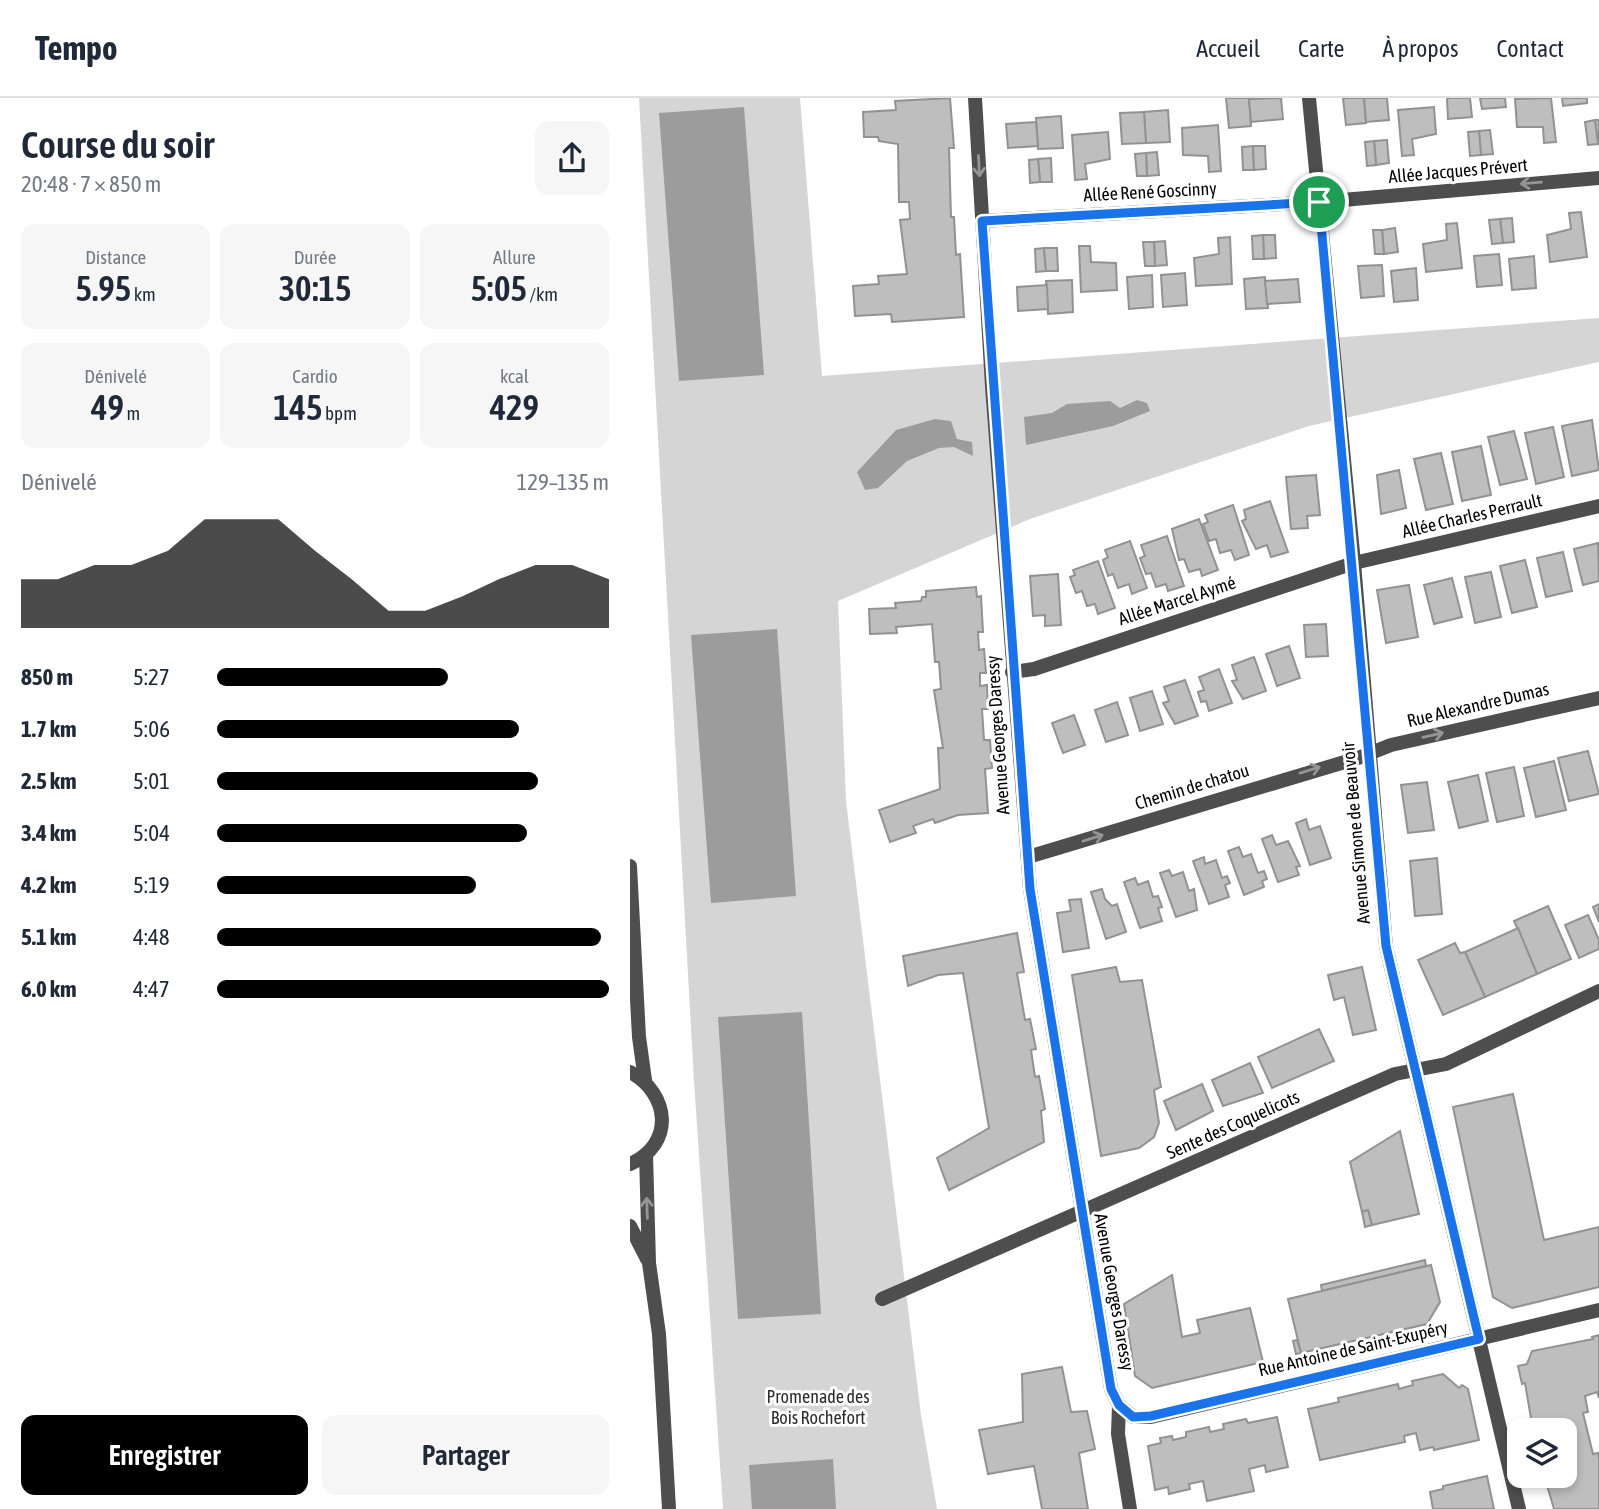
<!DOCTYPE html>
<html lang="fr">
<meta charset="utf-8">
<style>
:root{--surface:#fff;--page:#f6f6f7;--text:#1f2937;--muted:#747a83;--line:#e0e1e3;--accent:#000}
body{margin:0;font-family:"Asap Condensed",sans-serif;background:var(--page);color:var(--text);height:100vh;display:flex;flex-direction:column;font-size:26px;white-space:nowrap}
*{box-sizing:border-box;margin:0}
p{font-size:23px;color:var(--muted)}
.icon{flex:none;width:38px;height:38px;fill:none;stroke:currentColor;stroke-width:2;stroke-linecap:round;stroke-linejoin:round}
.map{position:relative;flex:1;overflow:hidden}
.sheet{display:flex;flex-direction:column;background:var(--surface);width:630px}
.sheet>*{flex:none}
.tools{position:absolute;left:877px;top:1320px;display:grid;gap:14px}
.tools a{display:grid;place-items:center;width:70px;height:70px;border-radius:14px;background:var(--surface);box-shadow:0 4px 10px #0003;font-size:35px}
.pin{position:absolute;display:grid;place-items:center;width:60px;height:60px;color:#fff;margin:-30px;border:4px solid #fff;border-radius:50%;box-shadow:0 2px 7px #0007}
.round{display:grid;place-items:center;flex:none;width:74px;height:74px;border-radius:14px;background:var(--page)}
.overview{display:flex;align-items:center;justify-content:space-between;height:119px;padding:0 21px}
h1{font-size:38px;font-weight:600;line-height:52px}
.metrics{display:grid;grid-template-columns:repeat(3,1fr);gap:10px;height:119px;padding:7px 21px}
.metrics div{display:grid;align-content:center;border-radius:14px;background:var(--page);text-align:center}
.metrics b{font-size:35px;font-weight:600}
.metrics small{font-size:19px;font-weight:400}
.metrics p{font-size:19px}
.chart{height:196px;padding:14px 21px}
.chart p{display:flex;justify-content:space-between}
.chart svg{width:100%;height:126px;margin-top:7px;fill:var(--accent);opacity:.7}
.button{display:flex;gap:14px;margin-top:auto;padding:14px 21px}
.button a{flex:1;height:80px;border-radius:14px;background:var(--accent);color:#fff;font-size:28px;font-weight:600;line-height:80px;text-align:center}
.button a+a{background:var(--page);color:var(--text)}
ul{padding:0 21px;list-style:none;font-size:23px}
li{display:grid;grid-template-columns:112px 84px 1fr;align-items:center;height:52px}
li i{height:18px;border-radius:9px;background:var(--accent)}
header{display:flex;align-items:center;gap:42px;box-sizing:border-box;height:98px;padding:0 35px;background:var(--surface);border-bottom:2px solid var(--line)}
header strong{font-size:33px}
nav{display:flex;gap:38px;margin-inline-start:auto;font-size:24px}
main{display:flex;flex:1;min-height:0}
.map>svg:first-child{display:block}
.green{fill:#d5d5d5}
.water{fill:#9c9c9c}
.building{fill:#bebebe;stroke:#929292;stroke-width:2}
.lines{fill:none;stroke-linecap:round;stroke-linejoin:round}
.pedestrian{stroke:#4e4e4e;stroke-width:14}
.minor{stroke:#4e4e4e;stroke-width:14}
.tertiary{stroke:#4e4e4e;stroke-width:14}
.oneway{stroke:#959595}
.route-casing{stroke:#fff;stroke-width:14}
.route{stroke:#1a73e8;stroke-width:9}
.labels{text-anchor:middle;stroke-width:6;stroke-linejoin:round;paint-order:stroke}
.street-label{font-size:18px;fill:#000;stroke:#fff}
.park-label{font-size:18px;fill:#2c2c2c;stroke:#fff}
</style>
<header>
<strong>Tempo</strong>
<nav><a>Accueil</a><a>Carte</a><a>À propos</a><a>Contact</a></nav>
</header>
<main>
<section class="sheet">
<div class="overview"><div><h1>Course du soir</h1><p>20:48 · 7 × 850 m</p></div><a class="round"><svg class="icon" aria-label="share" viewBox="0 0 24 24"><path d="M12 15V3M7 8l5-5 5 5M5 13v7h14v-7"/></svg></a></div>
<div class="metrics">
<div><p>Distance</p><b>5.95<small> km</small></b></div>
<div><p>Durée</p><b>30:15</b></div>
<div><p>Allure</p><b>5:05<small> /km</small></b></div>
</div>
<div class="metrics">
<div><p>Dénivelé</p><b>49<small> m</small></b></div>
<div><p>Cardio</p><b>145<small> bpm</small></b></div>
<div><p>kcal</p><b>429</b></div>
</div>
<div class="chart"><p><span>Dénivelé</span>129–135 m</p>
<svg viewBox="0 0 160 44" preserveAspectRatio="none"><path d="M0 44V27L10 27L20 22L30 22L40 17L50 6L60 6L70 6L80 17L90 27L100 38L110 38L120 33L130 27L140 22L150 22L160 27V44z"/></svg>
</div>
<ul>
<li><b>850 m</b>5:27<i style="width:59%"></i></li>
<li><b>1.7 km</b>5:06<i style="width:77%"></i></li>
<li><b>2.5 km</b>5:01<i style="width:82%"></i></li>
<li><b>3.4 km</b>5:04<i style="width:79%"></i></li>
<li><b>4.2 km</b>5:19<i style="width:66%"></i></li>
<li><b>5.1 km</b>4:48<i style="width:98%"></i></li>
<li><b>6.0 km</b>4:47<i style="width:100%"></i></li>
</ul>
<div class="button"><a>Enregistrer</a><a>Partager</a></div>
</section>
<div class="map">
<svg width="969" height="1411" viewBox="0 0 969 1411">
<rect width="100%" height="100%" fill="#fff"/>
<!-- green -->
<path class="green" d="M9,0H170L192,278L969,220V264L679,328L400,421L208,503L216,703L291,1317L307,1411H93L64,983Z"/>
<!-- water -->
<g class="water">
<path d="M114,9L134,277L49,283L29,15Z"/>
<path d="M507,302L517,305L520,313L483,328L396,347L394,319L422,315L437,306L480,303L490,310Z"/>
<path d="M305,321L321,323L327,341L342,344L343,358L324,349L309,350L277,363L248,390L235,392L227,374L266,332Z"/>
<path d="M147,531L166,798L81,805L61,537Z"/>
<path d="M172,914L191,1216L108,1221L88,919Z"/>
<path d="M203,1361L206,1411H122L119,1367Z"/>
</g>
<!-- building -->
<g class="building">
<path d="M320,0L324,50H319L321,119H324L326,157L330,156L334,219L262,224L261,216L225,218L223,188L249,186L248,178L277,176L270,122L280,121L279,104H269L268,46L249,43L248,39H234L233,14L266,12L265,3Z"/>
<path d="M596,0H619L621,28L599,30Z"/>
<path d="M651,0L653,21L621,24L619,1Z"/>
<path d="M713,0H734L736,25L716,27Z"/>
<path d="M734,0H757L759,22L736,24Z"/>
<path d="M817,0H840L842,19L818,21Z"/>
<path d="M850,0H875L876,9L852,11Z"/>
<path d="M921,0L926,44L914,45L913,29H887L885,1Z"/>
<path d="M932,0H957V5L933,8Z"/>
<path d="M804,9L806,36L782,41L784,57L772,58L768,12Z"/>
<path d="M538,12L540,44L516,45L514,14Z"/>
<path d="M514,14L516,45L492,46L490,15Z"/>
<path d="M431,18L433,50L408,51L406,20Z"/>
<path d="M965,22H969V46H968Z"/>
<path d="M965,22L968,46L958,47L955,24Z"/>
<path d="M406,24L408,48L378,50L376,26Z"/>
<path d="M588,27L591,73L579,74L578,58L553,57L552,30Z"/>
<path d="M860,32L863,56L851,57L849,33Z"/>
<path d="M849,33L851,57L840,58L838,34Z"/>
<path d="M478,34L480,61L455,66L457,81L445,82L442,37Z"/>
<path d="M757,42L759,65L746,67L744,43Z"/>
<path d="M744,43L746,67L737,68L735,44Z"/>
<path d="M623,48L624,72H613L612,49Z"/>
<path d="M623,48H635L636,71L624,72Z"/>
<path d="M527,54L529,77L517,78L516,55Z"/>
<path d="M516,55L517,78H507L505,56Z"/>
<path d="M421,60L422,84H410L408,61Z"/>
<path d="M408,61L410,84L400,85L399,62Z"/>
<path d="M951,114L957,159L920,164L917,137L941,131L939,115Z"/>
<path d="M882,120L884,144L873,145L870,121Z"/>
<path d="M870,121L873,145L862,146L859,122Z"/>
<path d="M827,125L832,170L796,174L793,146L817,142L816,126Z"/>
<path d="M765,130L768,154L754,156L752,132Z"/>
<path d="M743,132H752L754,156H745Z"/>
<path d="M633,137H645L646,160L634,161Z"/>
<path d="M633,137L634,161H623L622,138Z"/>
<path d="M600,139L602,186L566,188L564,160L589,156L588,140Z"/>
<path d="M535,143L537,167L525,168L524,144Z"/>
<path d="M513,144H524L525,168H515Z"/>
<path d="M449,148H460L461,164L486,165L487,192L451,194Z"/>
<path d="M414,150L416,173L406,174L405,151Z"/>
<path d="M414,150H427L428,173H416Z"/>
<path d="M869,156L872,187L847,189L844,158Z"/>
<path d="M904,158L906,190L882,192L879,161Z"/>
<path d="M752,167L754,198L731,200L728,168Z"/>
<path d="M786,170L788,202L764,204L761,173Z"/>
<path d="M555,175L557,207L533,209L531,177Z"/>
<path d="M522,177L523,209L499,211L497,179Z"/>
<path d="M635,179L638,210L616,211L614,181Z"/>
<path d="M668,181L670,204L637,206L635,183Z"/>
<path d="M442,182L443,214L418,216L416,183Z"/>
<path d="M417,187L418,211L388,213L387,189Z"/>
<path d="M962,322L969,372L942,378L932,328Z"/>
<path d="M923,329L934,379L906,386L895,335Z"/>
<path d="M884,333L897,381L870,387L858,339Z"/>
<path d="M851,348L861,397L832,403L822,354Z"/>
<path d="M811,355L823,406L796,412L784,361Z"/>
<path d="M769,372L776,410L751,416L747,377Z"/>
<path d="M686,377L690,417L677,418L678,430L661,431L656,379Z"/>
<path d="M640,403L658,454L641,459L637,447L626,451L612,423L616,421L614,412Z"/>
<path d="M603,407L619,457L605,462L601,452L590,455L586,441L579,443L573,426L578,424L575,417Z"/>
<path d="M569,421L588,472L572,478L570,471L559,474L554,461L549,462L542,431Z"/>
<path d="M537,438L554,488L538,493L536,486L526,489L521,475L516,476L510,460L515,458L511,447Z"/>
<path d="M500,443L517,490L502,496L499,486L488,490L483,476L478,478L473,462L478,459L475,452Z"/>
<path d="M968,445L969,483L953,487L944,451Z"/>
<path d="M933,454L942,493L916,499L907,460Z"/>
<path d="M895,462L907,509L882,515L870,468Z"/>
<path d="M468,463L485,510L468,516L465,506L457,508L452,493L446,495L440,479L445,477L443,472Z"/>
<path d="M861,474L871,519L845,525L835,479Z"/>
<path d="M428,476L431,527L415,528V517L403,518L400,478Z"/>
<path d="M822,480L832,519L804,526L794,487Z"/>
<path d="M779,487L788,539L756,545L747,492Z"/>
<path d="M346,489L347,499L351,498L353,534H348L349,552L354,551L356,575H350V588L357,587L358,611H352L354,642H360L362,670L355,671L358,715L328,717L305,725L303,721L283,728L286,735L260,744L249,712L310,691L308,650H313L304,592L311,591L309,564H305L302,526L266,529L267,535L240,536L239,511L266,510L265,505L291,503L292,499H296V493Z"/>
<path d="M696,526L698,558L676,559L674,527Z"/>
<path d="M659,548L670,580L647,588L636,556Z"/>
<path d="M624,559L636,593L613,601L602,583L607,582L602,567Z"/>
<path d="M589,571L602,605L579,613L576,603L571,604L568,594L574,592L569,579Z"/>
<path d="M555,582L568,618L545,626L533,605L539,603L534,589Z"/>
<path d="M522,593L533,626L510,633L500,600Z"/>
<path d="M487,604L498,637L476,644L465,612Z"/>
<path d="M444,617L455,647L433,655L422,625Z"/>
<path d="M958,653L969,696L939,703L928,660Z"/>
<path d="M924,663L936,712L906,719L894,670Z"/>
<path d="M884,669L894,718L867,724L856,675Z"/>
<path d="M848,677L858,723L829,730L818,684Z"/>
<path d="M797,684L804,732L778,735L771,687Z"/>
<path d="M676,721L679,732L690,728L701,760L680,767L666,725Z"/>
<path d="M642,737L646,747L658,743L670,768L666,769L669,777L648,784L632,741Z"/>
<path d="M609,749L613,759L621,756L628,775L634,773L637,781L632,783L634,789L614,797L598,753Z"/>
<path d="M574,759L575,766L586,762L592,780L597,778L600,785L595,787L599,799L579,806L563,763Z"/>
<path d="M807,760L812,816L785,818L780,763Z"/>
<path d="M539,772L542,778L553,774L559,793L564,791L567,812L546,819L530,775Z"/>
<path d="M505,780L508,787L518,783L523,799L528,798L532,809L528,810L532,823L510,830L494,784Z"/>
<path d="M472,791L475,801L482,808L487,806L496,834L476,841L461,794Z"/>
<path d="M451,801L459,850L433,854L427,815L441,813L439,802Z"/>
<path d="M969,806V824L963,809Z"/>
<path d="M918,808L941,861L907,876L884,823Z"/>
<path d="M958,817L969,842V851L949,860L935,827Z"/>
<path d="M888,830L907,876L855,899L835,854Z"/>
<path d="M387,835L394,874L387,875L395,922L400,921L406,951L401,952L405,979L409,978L415,1011L411,1013L414,1044L319,1092L307,1060L359,1030L333,875L308,877L278,888L273,858Z"/>
<path d="M825,845L830,855L835,854L855,899L813,917L788,862Z"/>
<path d="M486,869L490,884L512,882L531,989L524,992L529,1025L524,1039L509,1050L471,1058L442,877Z"/>
<path d="M732,869L746,932L723,937L714,899L704,902L698,877Z"/>
<path d="M689,931L704,963L642,990L628,959Z"/>
<path d="M620,965L633,995L593,1008L582,982Z"/>
<path d="M572,986L583,1013L546,1032L534,1003Z"/>
<path d="M883,996L914,1142L969,1129V1189L882,1210L863,1199L823,1009Z"/>
<path d="M770,1033L789,1116L742,1127L738,1112L732,1114L720,1064Z"/>
<path d="M738,1112L742,1127L735,1129L732,1114Z"/>
<path d="M795,1162L796,1168L692,1193L691,1187Z"/>
<path d="M801,1167L810,1204L797,1226L671,1255L658,1201Z"/>
<path d="M542,1177L552,1239L570,1235L567,1222L620,1210L633,1264L522,1290L505,1278L494,1206Z"/>
<path d="M969,1237V1300L967,1294L955,1298L958,1314L953,1315L963,1356L968,1355L969,1360V1411H924L914,1377H934V1332H903L895,1285L892,1286L888,1268L897,1266L902,1253L963,1241L962,1239Z"/>
<path d="M667,1242L671,1255L666,1256L663,1243Z"/>
<path d="M432,1269L441,1314L457,1313L465,1351L449,1355L458,1411H412L404,1368L358,1376L349,1332L393,1324L392,1276Z"/>
<path d="M813,1276L829,1290L832,1287L838,1291L849,1342L804,1352L803,1349L790,1352L786,1335L774,1338L775,1344L690,1362L678,1311L709,1304L708,1300L768,1286L769,1291L783,1287L782,1283Z"/>
<path d="M647,1319L658,1369L636,1374L635,1367L619,1371L624,1393L577,1403L573,1383L559,1386L560,1391L539,1396L538,1389L525,1392L518,1348L531,1345L530,1340L542,1338L543,1342L556,1339V1334L579,1329L580,1334L594,1331L593,1326L616,1321L618,1325Z"/>
<path d="M857,1378L864,1411H803L800,1394L813,1391V1388Z"/>
</g>
<g class="lines">
<!-- pedestrian -->
<g class="pedestrian">
<path d="M252,1201L765,976L816,966L969,893"/>
<path d="M489,1307L488,1336L500,1411"/>
</g>
<!-- minor -->
<g class="minor">
<path d="M345,0L362,288L400,791L481,1291L489,1307L503,1319H521L969,1212"/>
<path d="M679,0L724,465L756,848L889,1411"/>
<path d="M352,123L689,104L969,80"/>
<path d="M382,574L404,571L724,465L969,408"/>
<path d="M398,759L728,660L761,647L969,600"/>
</g>
<!-- tertiary -->
<g class="tertiary">
<path d="M0,768L9,939L15,982"/>
<path d="M0,974C40,996 45,1046 0,1066"/>
<path d="M16,1056L19,1165L29,1236L39,1411"/>
<path d="M0,1128L17,1161"/>
</g>
</g>
<!-- one-way arrows -->
<defs><path id="oneway-shaft" d="M-6 0H5M1.5-3L5.5 0L1.5 3" fill="none" stroke-width="1.6" stroke-linecap="round" stroke-linejoin="round" transform="scale(1.75)"/></defs>
<g class="oneway">
<use href="#oneway-shaft" transform="translate(349 68) rotate(87)"/>
<use href="#oneway-shaft" transform="translate(901 85) rotate(175)"/>
<use href="#oneway-shaft" transform="translate(803 637) rotate(-13)"/>
<use href="#oneway-shaft" transform="translate(680 672) rotate(-17)"/>
<use href="#oneway-shaft" transform="translate(463 740) rotate(-17)"/>
<use href="#oneway-shaft" transform="translate(17 1110) rotate(-92)"/>
</g>
<g class="lines">
<defs>
<path id="route" d="M689,104L756,848L849,1241L521,1318L503,1319L489,1307L481,1291L400,791L352,123Z"/>
</defs>
<!-- route casing -->
<use href="#route" class="route-casing"/>
<!-- route -->
<use href="#route" class="route"/>
</g>
<g class="labels">
<!-- street labels -->
<g class="street-label">
<text transform="translate(828 73) rotate(-5)" y="6">Allée Jacques Prévert</text>
<text transform="translate(520 94) rotate(-3)" y="6">Allée René Goscinny</text>
<text transform="translate(842 418) rotate(-13)" y="6">Allée Charles Perrault</text>
<text transform="translate(547 503) rotate(-18)" y="6">Allée Marcel Aymé</text>
<text transform="translate(848 607) rotate(-13)" y="6">Rue Alexandre Dumas</text>
<text transform="translate(368 637) rotate(-94)" y="6">Avenue Georges Daressy</text>
<text transform="translate(562 689) rotate(-17)" y="6">Chemin de chatou</text>
<text transform="translate(726 735) rotate(-95)" y="6">Avenue Simone de Beauvoir</text>
<text transform="translate(603 1027) rotate(-24)" y="6">Sente des Coquelicots</text>
<text transform="translate(484 1194) rotate(80)" y="6">Avenue Georges Daressy</text>
<text transform="translate(723 1251) rotate(-13)" y="6">Rue Antoine de Saint-Exupéry</text>
</g>
<!-- park labels -->
<g class="park-label">
<text x="188" y="1305">Promenade des<tspan x="188" dy="21">Bois Rochefort</tspan></text>
</g>
</g>
</svg>
<div class="tools">
<a><svg class="icon" aria-label="layers" viewBox="0 0 24 24"><path d="M12 4l9 5-9 5-9-5zM3 14l9 5 9-5"/></svg></a>
</div>
<div class="pin" style="left:689px;top:104px;background:#1e9e55"><svg class="icon" aria-label="arrive" viewBox="0 0 24 24"><path d="M6 21V4h12l-3 4 3 4H6"/></svg></div>
</div>
</main>
